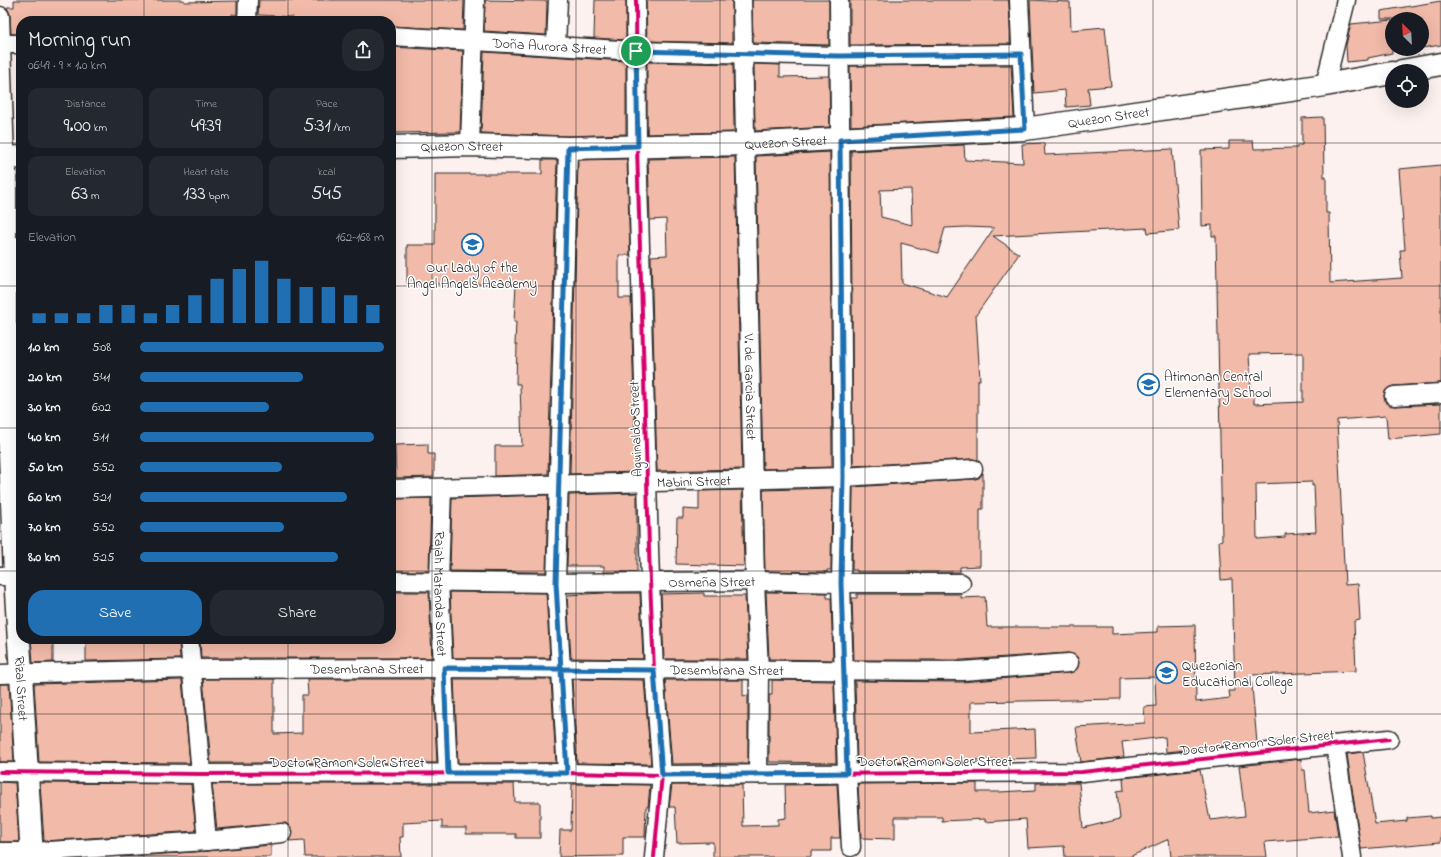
<!DOCTYPE html>
<meta charset="utf-8">
<style>
:root{--surface:#171b24;--page:#242831;--text:#f1f3f6;--muted:#9ea1a6;--accent:#1f6fb2}
body{margin:0;font-family:"Indie Flower",sans-serif;background:var(--page);color:var(--text);height:100vh;display:flex;flex-direction:column;font-size:15px;white-space:nowrap}
*{box-sizing:border-box;margin:0}
p{font-size:13px;color:var(--muted)}
.icon{flex:none;width:22px;height:22px;fill:none;stroke:currentColor;stroke-width:2;stroke-linecap:round;stroke-linejoin:round}
.map{position:relative;flex:1;overflow:hidden}
.drawer{position:absolute;left:16px;top:16px;width:380px;height:628px;display:flex;flex-direction:column;background:var(--surface);border-radius:16px;box-shadow:0 4px 16px #0002}
.drawer>*{flex:none}
.needle{width:26px;rotate:336deg}
.tools{position:absolute;left:1385px;top:12px;display:grid;gap:8px}
.tools a{display:grid;place-items:center;width:44px;height:44px;border-radius:50%;background:var(--surface);box-shadow:0 4px 16px #0002;font-size:20px}
.pin{position:absolute;display:grid;place-items:center;width:34px;height:34px;color:#fff;margin:-17px;border:2px solid #fff;border-radius:50%;box-shadow:0 1px 4px #0007}
.round{display:grid;place-items:center;flex:none;width:42px;height:42px;border-radius:16px;background:var(--page)}
.headline{display:flex;align-items:center;justify-content:space-between;height:68px;padding:0 12px}
h1{font-size:22px;font-weight:600;line-height:30px}
.figures{display:grid;grid-template-columns:repeat(3,1fr);gap:6px;height:68px;padding:4px 12px}
.figures div{display:grid;align-content:center;border-radius:10px;background:var(--page);text-align:center}
.figures b{font-size:20px;font-weight:600}
.figures small{font-size:11px;font-weight:400}
.figures p{font-size:11px}
.chart{height:112px;padding:8px 12px}
.chart p{display:flex;justify-content:space-between}
.chart svg{width:100%;height:72px;margin-top:4px;stroke:var(--accent);stroke-width:6}
.button{display:flex;gap:8px;margin-top:auto;padding:8px 12px}
.button a{flex:1;height:46px;border-radius:16px;background:var(--accent);color:#fff;font-size:16px;font-weight:600;line-height:46px;text-align:center}
.button a+a{background:var(--page);color:var(--text)}
ul{padding:0 12px;list-style:none;font-size:13px}
li{display:grid;grid-template-columns:64px 48px 1fr;align-items:center;height:30px}
li i{height:10px;border-radius:5px;background:var(--accent)}
.map>svg:first-child{display:block}
.building{fill:#f2baa8;stroke:#2b2b2b;fill-rule:evenodd}
.lines{fill:none;stroke-linecap:round;stroke-linejoin:round}
.minor-casing{stroke:#2b2b2b;stroke-width:21}
.major-casing{stroke:#2b2b2b;stroke-width:25}
.minor{stroke:#fff;stroke-width:18}
.major{stroke:#fff;stroke-width:22}
.cycleway-casing{stroke:#fff;stroke-width:6}
.cycleway{stroke:#d6006c;stroke-width:4}
.route-casing{stroke:#fff;stroke-width:8}
.route{stroke:#1f6fb2;stroke-width:5}
.grid{fill:none;stroke:#2b2b2b;stroke-width:1;stroke-opacity:0.55}
.labels{text-anchor:middle;stroke-width:3;stroke-linejoin:round;paint-order:stroke}
.street-label{font-size:14px;fill:#2b2b2b;stroke:#fff}
.poi-label{font-size:14px;fill:#2b2b2b;stroke:#fff;text-anchor:start}
</style>
<div class="map">
<svg width="1441" height="857" viewBox="0 0 1441 857">
<rect width="100%" height="100%" fill="#fcf1ee"/>
<filter id="ink" filterUnits="userSpaceOnUse"><feTurbulence type="fractalNoise" baseFrequency=".025" numOctaves="2"/><feDisplacementMap in="SourceGraphic" scale="8" xChannelSelector="R" yChannelSelector="G"/><feConvolveMatrix kernelMatrix="1 2 1 2 8 2 1 2 1" color-interpolation-filters="sRGB"/></filter>
<g filter="url(#ink)">
<!-- building -->
<g class="building">
<path d="M14,0H184V2L237,1V15L232,14V21H21V34H11L10,15L7,7H14Z"/>
<path d="M259,0H464L463,30L391,26V21H305L292,19V17L258,15Z"/>
<path d="M485,0L547,1L546,35L484,31Z"/>
<path d="M595,0H626V40L594,38Z"/>
<path d="M646,0H732V43L647,41Z"/>
<path d="M752,0H829V45L753,43Z"/>
<path d="M850,0H1009L1011,44L850,45Z"/>
<path d="M1030,0L1070,2L1071,30L1105,27L1111,86L1088,88L1090,105L1066,107L1065,90L1034,93Z"/>
<path d="M1441,1V45L1422,48V19H1381V11Z"/>
<path d="M1392,20V53L1368,58V60L1347,62L1346,45L1351,24Z"/>
<path d="M391,47L463,51L460,132L391,133Z"/>
<path d="M484,52L626,61V134L568,136L481,133Z"/>
<path d="M647,62L733,64L734,132L647,134Z"/>
<path d="M754,64L780,65V77L829,76L830,127L755,131Z"/>
<path d="M1011,65L1014,117L851,126L850,66Z"/>
<path d="M1323,117L1324,177H1326V213H1329L1330,283L1402,278L1400,250H1405L1399,169L1441,165V383L1393,386L1385,391L1384,396L1386,402L1394,406L1441,404V434L1388,439L1386,416L1337,420L1345,585L1358,584L1360,620L1354,621L1356,671L1251,675L1257,743L1166,752L1165,737L1122,742L1124,757L1081,762L1076,727L1145,723L1144,707L1156,706L1155,677L1120,678V699L971,702V732L1035,729L1036,758L976,760V762L857,763L855,681L962,682L1070,673L1075,671L1079,663L1077,657L1068,653L962,660H854L852,598H857V594H961V598L985,597L987,627H1112V634L1158,632V626L1195,625L1196,702L1230,698L1229,691H1235L1232,579L1221,580L1219,541L1222,540L1216,236H1212V225L1202,226L1201,150L1229,149V141H1253L1254,149L1297,148V145H1302V118ZM1303,353V402L1254,404V390H1251L1249,354ZM1312,482V486L1314,485L1316,532L1285,534V537L1257,539L1256,484Z"/>
<path d="M1044,143L1045,155L1172,149L1179,230L1148,233L1147,228L993,236L1019,254L976,315L980,380H978V460L972,459L853,466L851,151L964,145L965,160L1023,163L1022,144ZM911,189L912,225L881,217L880,190ZM966,227L994,228L947,297L902,283L901,243L938,253L945,228Z"/>
<path d="M830,152L832,467L763,469L756,156Z"/>
<path d="M735,157L742,469L657,471L651,256L667,255L666,219L650,220L648,159Z"/>
<path d="M627,159L630,255H619V298H631L636,472L570,474L578,160Z"/>
<path d="M542,160H557L548,474L495,476V446H522L520,384H516L517,344H515L516,322H514L516,284H407V245H435V174H542Z"/>
<path d="M428,444V454H434V477L396,478L395,445Z"/>
<path d="M983,473V509H980V566L960,567V572H857V570H852L853,487L974,479L979,478Z"/>
<path d="M832,488L831,570H827V572L765,571L763,490Z"/>
<path d="M742,490L744,566L676,564L677,518H683V509L699,510V491Z"/>
<path d="M637,493V572H604V566H567L569,495Z"/>
<path d="M548,495L546,572L450,571L452,498Z"/>
<path d="M431,498L429,571H391V503H396V499Z"/>
<path d="M391,592H429L432,658H201L200,639H391Z"/>
<path d="M450,592L546,593L550,658H453Z"/>
<path d="M766,592L827,593V598H831L833,660L769,659Z"/>
<path d="M604,593H640L643,659L571,658L567,595Z"/>
<path d="M704,593V596H745L748,659H664L661,594Z"/>
<path d="M31,639H53V662L33,663Z"/>
<path d="M86,639H179L180,659L86,661Z"/>
<path d="M203,679H274V734L302,733V695H308L307,679H433L437,763H211Z"/>
<path d="M454,679H551L556,763H458Z"/>
<path d="M572,679L644,680L651,764L577,763Z"/>
<path d="M182,680L190,763L39,762L34,684Z"/>
<path d="M665,680H743V696L748,695V763L672,764Z"/>
<path d="M772,680L834,681L836,763L769,762V695H772Z"/>
<path d="M0,684H9L14,762H0Z"/>
<path d="M1363,752L1375,824L1407,821V818L1431,816V818L1441,817V842L1361,849L1347,754Z"/>
<path d="M1301,759L1302,770H1305L1309,813L1334,810L1338,836L1265,842L1267,857H1171L1169,839L1129,857H1065L1064,846L1028,848L1026,819L985,822V819L942,821V817H895V839L861,838L858,784L977,783V792H999L1036,790V783H1079L1083,828L1120,819L1117,791L1124,790L1123,778L1200,770L1210,820L1245,816L1239,766Z"/>
<path d="M0,782L15,783L19,842H0Z"/>
<path d="M40,783L191,784L196,831L44,841Z"/>
<path d="M212,784H514L515,802H540V838H516V834H466V828H442V821L403,823V837H400L401,857H305L304,840L289,841L292,832L290,827L286,823L217,829Z"/>
<path d="M572,784L650,785L648,807H646L645,837H623V856L559,857L560,830H571Z"/>
<path d="M837,784L840,838H831V851H811V857H713V842L677,843L675,807H669L672,785H742L743,826L778,825V819L786,818L785,785Z"/>
<path d="M271,845V857H120L208,851Z"/>
</g>
<g class="lines">
<defs>
<g id="minor">
<path d="M636,0L637,147L650,581L654,670L662,775L654,857"/>
<path id="s1" d="M742,0L755,581L759,671L758,774"/>
<path d="M839,0L843,477L841,583L847,773L851,847"/>
<path d="M1019,0L1025,129"/>
<path d="M0,16L5,158H0"/>
<path d="M247,21L248,0"/>
<path id="s2" d="M391,36L636,51L838,56L1021,54"/>
<path d="M0,44H21"/>
<path d="M556,46L558,0"/>
<path d="M1325,85L1346,0"/>
<path d="M470,145L475,0"/>
<path d="M0,247L21,246"/>
<path d="M0,334L21,333"/>
<path d="M1394,396L1441,393"/>
<path id="s3" d="M442,488L439,581L448,773"/>
<path id="s4" d="M391,489L843,477L973,469"/>
<path d="M0,576H21"/>
<path id="s5" d="M391,581L556,583L755,581L841,583H961"/>
<path d="M189,639L207,841"/>
<path id="s6" d="M0,674L190,669L444,668L962,671L1069,663"/>
<path d="M1335,745L1352,857"/>
<path d="M0,772L202,774L567,773L662,775L1082,772L1389,739"/>
<path d="M567,773L556,583L568,148"/>
<path d="M0,852H33L207,841L282,833"/>
</g>
<g id="major">
<path d="M1402,71L1441,64"/>
<path id="s7" d="M391,147L470,145L568,148L745,144L1025,129L1325,85L1392,73"/>
<path id="s8" d="M21,157L5,158V334L15,575L32,857"/>
</g>
</defs>
<!-- minor casing -->
<use href="#minor" class="minor-casing"/>
<!-- major casing -->
<use href="#major" class="major-casing"/>
<!-- minor -->
<use href="#minor" class="minor"/>
<!-- major -->
<use href="#major" class="major"/>
<defs>
<g id="cycleway">
<path d="M636,0L637,147L650,581L654,670L662,775L654,857"/>
<path d="M0,772L202,774L567,773L662,775L1082,772L1389,739"/>
</g>
</defs>
<!-- cycleway casing -->
<use href="#cycleway" class="cycleway-casing"/>
<!-- cycleway -->
<use href="#cycleway" class="cycleway"/>
</g>
</g>
<g class="lines" filter="url(#ink)">
<defs>
<path id="route" d="M636,51L638,146L568,148L556,583L567,773H448L444,668L654,670L662,775L847,773L841,583L843,477L840,140L1025,129L1021,54L838,56L636,51"/>
</defs>
<!-- route casing -->
<use href="#route" class="route-casing"/>
<!-- route -->
<use href="#route" class="route"/>
</g>
<!-- grid -->
<path class="grid" d="M144,0V21M288,0V21M432,0V857M576,0V857M720,0V857M865,0V857M1009,0V857M1153,0V857M1297,0V857M0,143H21M391,143H1441M0,286H21M391,286H1441M0,428H21M391,428H1441M0,571H21M391,571H1441M144,639V857M288,639V857M0,714H1441"/>
<!-- icons -->
<defs>
<symbol id="school-ring" viewBox="-11 -11 22 22"><circle r="9.5" fill="#fff" stroke="#1f6fb2" stroke-width="1.5"/><path d="M0-5L7-2L0 1L-7-2ZM-4 1L0 2.5L4 1V4Q0 6-4 4Z" fill="#1f6fb2"/></symbol>
<symbol id="university-ring" viewBox="-11 -11 22 22"><circle r="9.5" fill="#fff" stroke="#1f6fb2" stroke-width="1.5"/><path d="M0-5L7-2L0 1L-7-2ZM-4 1L0 2.5L4 1V4Q0 6-4 4Z" fill="#1f6fb2"/></symbol>
</defs>
<g fill-rule="evenodd">
<use href="#school-ring" x="460" y="232" width="25" height="25"/>
<use href="#school-ring" x="1136" y="372" width="25" height="25"/>
<use href="#university-ring" x="1154" y="660" width="25" height="25"/>
</g>
<g class="labels">
<!-- street labels -->
<g class="street-label">
<text dy="5" stroke="none"><textPath href="#s2" startOffset="159">Doña Aurora Street</textPath></text>
<text dy="5" stroke="none"><textPath href="#s7" startOffset="719">Quezon Street</textPath></text>
<text dy="5" stroke="none"><textPath href="#s7" startOffset="395">Quezon Street</textPath></text>
<text dy="5" stroke="none"><textPath href="#s7" startOffset="71">Quezon Street</textPath></text>
<text dy="5" stroke="none"><textPath href="#s1" startOffset="387">V. de Garcia Street</textPath></text>
<text transform="translate(635 429) rotate(-92)" y="5">Aguinaldo Street</text>
<text dy="5" stroke="none"><textPath href="#s4" startOffset="303">Mabini Street</textPath></text>
<text dy="5" stroke="none"><textPath href="#s5" startOffset="321">Osmeña Street</textPath></text>
<text dy="5" stroke="none"><textPath href="#s3" startOffset="106">Rajah Matanda Street</textPath></text>
<text dy="5" stroke="none"><textPath href="#s6" startOffset="367">Desembrana Street</textPath></text>
<text dy="5" stroke="none"><textPath href="#s6" startOffset="727">Desembrana Street</textPath></text>
<text dy="5" stroke="none"><textPath href="#s8" startOffset="547">Rizal Street</textPath></text>
<text transform="translate(1257 742) rotate(-6)" y="5">Doctor Ramon Soler Street</text>
<text x="935" y="766">Doctor Ramon Soler Street</text>
<text x="347" y="767">Doctor Ramon Soler Street</text>
</g>
<!-- poi labels -->
<g class="poi-label">
<text x="472" y="272" text-anchor="middle">Our Lady of the<tspan x="472" dy="16">Angel Angels Academy</tspan></text>
<text x="1164" y="381">Atimonan Central<tspan x="1164" dy="16">Elementary School</tspan></text>
<text x="1182" y="670">Quezonian<tspan x="1182" dy="16">Educational College</tspan></text>
</g>
</g>
</svg>
<div class="tools">
<a><svg class="needle" viewBox="-14 -14 28 28"><path d="M0-13l5 13h-10z" fill="#e53935"/><path d="M0 13l5-13h-10z" fill="#9ea1a6"/></svg></a>
<a><svg class="icon" aria-label="locate" viewBox="0 0 24 24"><circle cx="12" cy="12" r="6"/><path d="M12 2v4M12 18v4M2 12h4M18 12h4"/></svg></a>
</div>
<div class="pin" style="left:636px;top:51px;background:#1e9e55"><svg class="icon" aria-label="arrive" viewBox="0 0 24 24"><path d="M6 21V4h12l-3 4 3 4H6"/></svg></div>
<section class="drawer">
<div class="headline"><div><h1>Morning run</h1><p>06:49 · 9 × 1.0 km</p></div><a class="round"><svg class="icon" aria-label="share" viewBox="0 0 24 24"><path d="M12 15V3M7 8l5-5 5 5M5 13v7h14v-7"/></svg></a></div>
<div class="figures">
<div><p>Distance</p><b>9.00<small> km</small></b></div>
<div><p>Time</p><b>49:39</b></div>
<div><p>Pace</p><b>5:31<small> /km</small></b></div>
</div>
<div class="figures">
<div><p>Elevation</p><b>63<small> m</small></b></div>
<div><p>Heart rate</p><b>133<small> bpm</small></b></div>
<div><p>kcal</p><b>545</b></div>
</div>
<div class="chart"><p><span>Elevation</span>162–168 m</p>
<svg viewBox="0 0 160 44" preserveAspectRatio="none"><path d="M5 44V38M15 44V38M25 44V38M35 44V33M45 44V33M55 44V38M65 44V33M75 44V27M85 44V17M95 44V11M105 44V6M115 44V17M125 44V22M135 44V22M145 44V27M155 44V33"/></svg>
</div>
<ul>
<li><b>1.0 km</b>5:08<i style="width:100%"></i></li>
<li><b>2.0 km</b>5:41<i style="width:67%"></i></li>
<li><b>3.0 km</b>6:02<i style="width:53%"></i></li>
<li><b>4.0 km</b>5:11<i style="width:96%"></i></li>
<li><b>5.0 km</b>5:52<i style="width:58%"></i></li>
<li><b>6.0 km</b>5:21<i style="width:85%"></i></li>
<li><b>7.0 km</b>5:52<i style="width:59%"></i></li>
<li><b>8.0 km</b>5:25<i style="width:81%"></i></li>
</ul>
<div class="button"><a>Save</a><a>Share</a></div>
</section>
</div>
